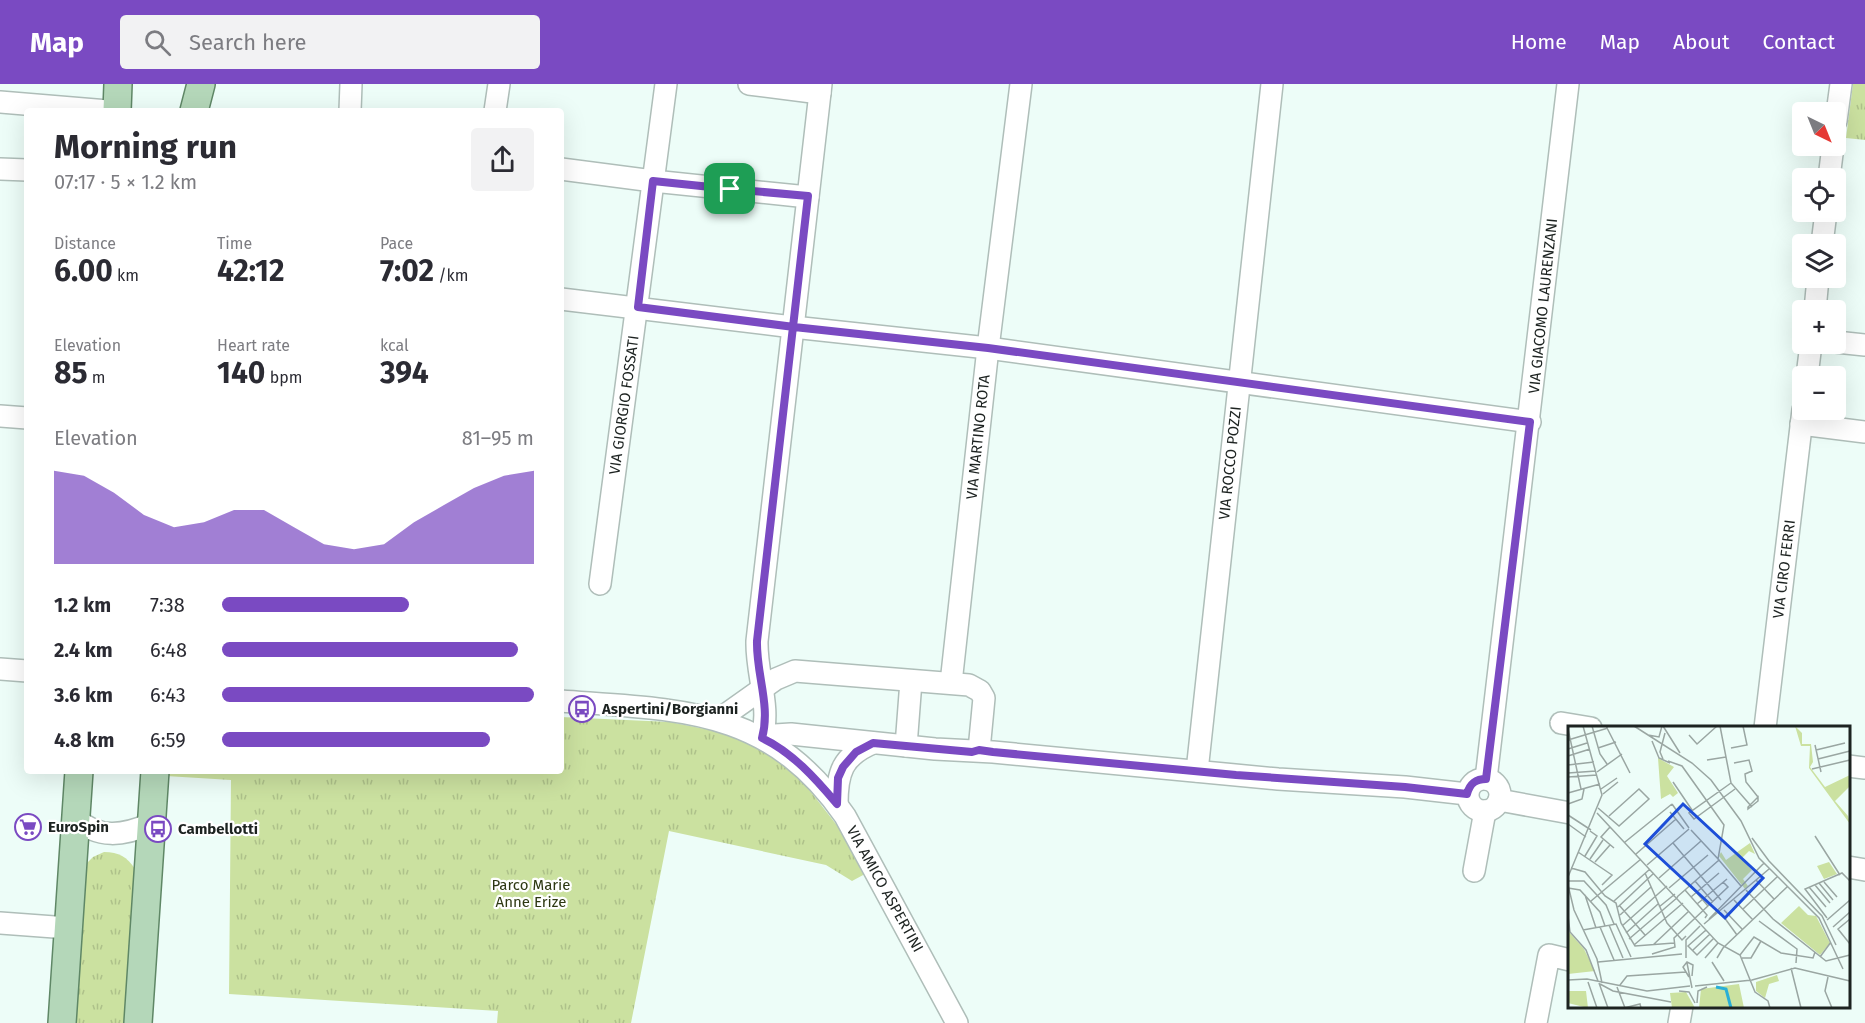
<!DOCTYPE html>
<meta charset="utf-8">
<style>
:root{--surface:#fff;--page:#f2f2f3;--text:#2b2b33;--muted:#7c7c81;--accent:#7a4ac2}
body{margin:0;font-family:"Fira Sans",sans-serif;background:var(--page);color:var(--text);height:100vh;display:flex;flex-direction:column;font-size:22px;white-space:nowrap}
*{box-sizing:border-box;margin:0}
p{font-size:20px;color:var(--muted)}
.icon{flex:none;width:33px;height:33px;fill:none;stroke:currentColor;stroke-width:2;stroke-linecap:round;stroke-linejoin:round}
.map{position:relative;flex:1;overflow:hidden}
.sheet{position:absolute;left:24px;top:24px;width:540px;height:666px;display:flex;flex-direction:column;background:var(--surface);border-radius:6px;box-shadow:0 6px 24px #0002}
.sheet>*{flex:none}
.needle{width:39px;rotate:137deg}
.buttons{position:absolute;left:1792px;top:18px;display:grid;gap:12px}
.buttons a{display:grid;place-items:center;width:54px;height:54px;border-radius:6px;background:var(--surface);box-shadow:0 6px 24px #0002;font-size:30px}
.pin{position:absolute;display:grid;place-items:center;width:51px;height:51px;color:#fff;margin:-26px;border-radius:12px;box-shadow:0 3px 9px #0006}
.round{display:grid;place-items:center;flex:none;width:63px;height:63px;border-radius:6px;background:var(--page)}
.summary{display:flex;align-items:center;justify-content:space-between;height:102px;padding:0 30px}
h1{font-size:33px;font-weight:700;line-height:45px}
.figures{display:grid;grid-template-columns:repeat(3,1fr);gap:9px;height:102px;padding:6px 30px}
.figures div{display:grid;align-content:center}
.figures b{font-size:30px;font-weight:700}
.figures small{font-size:16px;font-weight:400}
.figures p{font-size:16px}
.chart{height:168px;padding:12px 30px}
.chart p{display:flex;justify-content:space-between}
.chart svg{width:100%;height:108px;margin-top:6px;fill:var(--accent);opacity:.7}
ul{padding:0 30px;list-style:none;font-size:20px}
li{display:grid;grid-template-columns:96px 72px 1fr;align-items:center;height:45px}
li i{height:15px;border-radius:8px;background:var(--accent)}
header{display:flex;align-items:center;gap:36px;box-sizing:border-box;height:84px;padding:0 30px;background:var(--accent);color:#fff}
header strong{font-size:28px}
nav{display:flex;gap:33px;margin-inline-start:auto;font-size:21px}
.search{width:420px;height:54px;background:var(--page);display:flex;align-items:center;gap:15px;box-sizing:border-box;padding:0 21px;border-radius:6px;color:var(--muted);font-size:22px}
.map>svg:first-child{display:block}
.grass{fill:url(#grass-tufts)}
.pitch{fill:#cbe1a0}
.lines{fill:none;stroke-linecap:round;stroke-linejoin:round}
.minor-casing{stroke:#afbeb9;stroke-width:24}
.major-casing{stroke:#5f8766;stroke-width:30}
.minor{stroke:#fff;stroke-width:21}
.major{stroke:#b4d7b9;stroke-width:27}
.route-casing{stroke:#fff;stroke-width:12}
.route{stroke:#7a4ac2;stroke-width:8}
.labels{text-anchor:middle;stroke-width:4.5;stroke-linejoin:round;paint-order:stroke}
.street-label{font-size:15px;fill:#1d2321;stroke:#fff}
.poi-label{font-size:15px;font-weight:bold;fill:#1d2321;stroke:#fff;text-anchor:start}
.park-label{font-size:15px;fill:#2d3812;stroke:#fff}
.inset-river{fill:none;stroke:#29afd7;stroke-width:3}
.inset-road{fill:none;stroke:#9aa6a2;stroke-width:1.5}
.view{fill:#1d4ed8;fill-opacity:0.15;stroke:#1d4ed8;stroke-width:3}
.inset-edge{fill:none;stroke:#1d2321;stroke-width:3}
</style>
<header>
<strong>Map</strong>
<div class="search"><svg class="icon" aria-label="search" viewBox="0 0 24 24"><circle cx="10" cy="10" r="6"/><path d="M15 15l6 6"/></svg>Search here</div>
<nav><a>Home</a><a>Map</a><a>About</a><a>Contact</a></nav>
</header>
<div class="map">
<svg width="1865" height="939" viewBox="0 0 1865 939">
<defs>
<pattern id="grass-tufts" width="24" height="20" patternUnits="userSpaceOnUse" patternTransform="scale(1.5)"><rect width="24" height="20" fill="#cbe1a0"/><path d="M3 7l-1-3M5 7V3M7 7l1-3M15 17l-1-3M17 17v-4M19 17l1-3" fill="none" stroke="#aec18a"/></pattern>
</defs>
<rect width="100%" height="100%" fill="#edfdf8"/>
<!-- grass -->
<g class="grass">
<path d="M1853,0H1865V56L1846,54Z"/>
<path d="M561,633L670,638L710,646L759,661L804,699L846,753L865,790L852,797L826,781L669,747L631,939H497L498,927L229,910L231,696L166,692L132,687H561Z"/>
<path d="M104,768C119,768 127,773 135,785L128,939H72L85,781L93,773Z"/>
</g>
<!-- pitch -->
<path class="pitch" d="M505,925L562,929L561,939H504Z"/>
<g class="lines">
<defs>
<g id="minor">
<path d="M749,0L820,9"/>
<path d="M821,0L757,557C756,590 771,622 762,654L775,651L791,650L935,665L993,668L1278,695L1405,703L1467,710"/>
<path d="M0,18L108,27"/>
<path d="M350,27L351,0"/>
<path d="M495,27L499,0"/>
<path d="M1836,37L1841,0"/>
<path d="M0,85L27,86"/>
<path d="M561,85L653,97L808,113"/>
<path d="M1829,94L1833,62"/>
<path d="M1822,160L1826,128"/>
<path d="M561,215L793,243L988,264L1530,338"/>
<path d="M1815,226L1818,194"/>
<path d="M1836,258L1865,261"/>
<path d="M1807,292L1811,260"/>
<path d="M0,332L27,334"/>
<path d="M1801,340L1865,348"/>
<path d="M600,500L666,0"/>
<path d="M0,585L27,587"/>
<path d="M951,599L988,264L1021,0"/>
<path d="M561,617C681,626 769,623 845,732L957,939"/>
<path d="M718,636L776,595L795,587L969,601L980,607L984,614L979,666"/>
<path d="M1561,639L1591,644"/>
<path d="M1765,644L1803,326"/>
<path d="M906,662L911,597"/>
<path d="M1848,682L1865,684"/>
<path d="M1197,687L1272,0"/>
<circle cx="1484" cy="711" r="16"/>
<path d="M1486,695L1568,0"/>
<path d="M1499,716L1570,729"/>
<path d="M837,720C837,689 842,672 873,659"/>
<path d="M75,734C98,755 123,752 150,740"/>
<path d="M1848,783L1865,786"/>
<path d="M1474,787L1485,727"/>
<path d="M0,839L68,844"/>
<path d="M1536,939L1549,871L1570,876"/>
<path d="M1679,939L1682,922"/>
</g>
<g id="major">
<path d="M117,27L118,0"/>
<path d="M194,27L201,0"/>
<path d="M62,939L79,687"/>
<path d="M138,939L155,687"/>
</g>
</defs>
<!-- minor casing -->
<use href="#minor" class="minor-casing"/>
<!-- major casing -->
<use href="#major" class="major-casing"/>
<!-- minor -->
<use href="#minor" class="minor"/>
<!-- major -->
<use href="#major" class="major"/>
</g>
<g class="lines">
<defs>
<path id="route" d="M730,105L808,112L757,557C756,590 771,622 762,654C792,668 816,695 837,720L838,694L843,683L856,668L873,659L972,668L979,666L993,668L1236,691L1405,703L1467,710C1470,699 1476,695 1486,695L1530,338L988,264L794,243L638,223L653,97L730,105"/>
</defs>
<!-- route casing -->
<use href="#route" class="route-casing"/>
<!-- route -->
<use href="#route" class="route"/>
</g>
<!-- icons -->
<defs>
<symbol id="bus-ring" viewBox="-11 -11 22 22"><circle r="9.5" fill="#fff" stroke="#7a4ac2" stroke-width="1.5"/><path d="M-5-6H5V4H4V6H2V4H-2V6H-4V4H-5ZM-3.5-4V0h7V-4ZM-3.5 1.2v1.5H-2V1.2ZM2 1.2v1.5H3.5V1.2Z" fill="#7a4ac2"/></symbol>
<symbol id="supermarket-ring" viewBox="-11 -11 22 22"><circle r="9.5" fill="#fff" stroke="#7a4ac2" stroke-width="1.5"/><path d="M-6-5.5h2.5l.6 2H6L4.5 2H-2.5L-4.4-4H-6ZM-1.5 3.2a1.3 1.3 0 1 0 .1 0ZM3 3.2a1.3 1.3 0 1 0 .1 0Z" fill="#7a4ac2"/></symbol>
</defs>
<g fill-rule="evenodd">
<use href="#bus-ring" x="567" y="610" width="30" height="30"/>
<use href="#supermarket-ring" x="13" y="728" width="30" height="30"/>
<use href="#bus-ring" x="143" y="730" width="30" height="30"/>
</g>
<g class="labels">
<!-- street labels -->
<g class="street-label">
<text transform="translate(1543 222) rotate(-84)" y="5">VIA GIACOMO LAURENZANI</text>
<text transform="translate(624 321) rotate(-82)" y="5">VIA GIORGIO FOSSATI</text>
<text transform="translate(978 353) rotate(-84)" y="5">VIA MARTINO ROTA</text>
<text transform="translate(1230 379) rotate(-84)" y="5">VIA ROCCO POZZI</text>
<text transform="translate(1784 485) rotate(-83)" y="5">VIA CIRO FERRI</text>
<text transform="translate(885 805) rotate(61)" y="5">VIA AMICO ASPERTINI</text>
</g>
<!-- poi labels -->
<g class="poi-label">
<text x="602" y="630">Aspertini/Borgianni</text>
<text x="48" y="748">EuroSpin</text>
<text x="178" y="750">Cambellotti</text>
</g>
<!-- park labels -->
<g class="park-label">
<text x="531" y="806">Parco Marie<tspan x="531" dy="17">Anne Erize</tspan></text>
</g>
</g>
<!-- overview -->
<g transform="translate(1568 642)">
<rect width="282" height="282" fill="#edfdf8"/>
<path d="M227,0L234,7V18H243L245,36L242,41L257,61L282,49V60L267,75L280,90L282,98L241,42L242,20H233ZM182,117L187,128L181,125L173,133L184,144L175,153L180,160L177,163L151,130L153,126L158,134ZM261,136L269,148L256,153L249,140ZM231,180L240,189L248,190L262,217L252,229L213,197ZM0,193L1,206L16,223L27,245L0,248ZM209,249L211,255L201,258L197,272L188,265V256ZM171,258L176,282H131L133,263ZM0,265H18L20,282L0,277ZM118,266L127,282H104L102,267Z" fill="#cbe1a0"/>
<path d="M90,32L106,41L99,50L110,67L105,71L102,68L93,73Z" fill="#cbe1a0"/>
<path class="inset-river" d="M148,261L158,263L163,282"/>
<path class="inset-road" d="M24,0L32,28L39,38M38,0L62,47M66,0L124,37L143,54L173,95L191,132L251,192L275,243M95,0L112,27M152,0L163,57L184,81M0,3L13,63M80,9L91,11L94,0M121,9L129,18L149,0M0,14L40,2M84,15L91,32L102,37M247,19L253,46M30,22L48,16M163,22L179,19L175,0M0,23L19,17M248,24L277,17M0,30L22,23M95,33L92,26L97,7M250,33L282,25M139,34L158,31M100,35L114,40L156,99L150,133L173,160M166,37L181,34L184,45L177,48L178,56L190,71M0,39L26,36M244,43L282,34M29,46L54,28M0,47L28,45M0,51L29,49M105,56L124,84M163,57L121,87L126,93L167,63M33,63L49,52M0,67L32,58M35,68L50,56M190,71V75L180,83V81ZM0,78L14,73L16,63M104,78L121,102M30,82L51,100L81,73L71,63L41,90M102,86L116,103M29,87L150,217L172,229L187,266L200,275L202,282M0,89L23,104M0,98L18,111M42,101L33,111L46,122M247,110L272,149M184,112L201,135L254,190L268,219M57,116L104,78M105,117L153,174M10,126L44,149L34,159M68,128L108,93M17,130L29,110L22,105M22,133L35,114M27,136L42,119M79,139L121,103M3,142L17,146L37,170L48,177L53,197L67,220L106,217M77,147L99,197L114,214L118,210M0,151L34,69L15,0M91,152L133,115M188,154L206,173M0,155H16L38,179L46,198M127,155L145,176M256,156L269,171M251,157L265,174M0,159L6,184L29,233L34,257M122,159L140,180M247,159L262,177M241,161L258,181M0,162L12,164L32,186L37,200M101,162L140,129M117,164L139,189L137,192M178,164L205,193L258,235L282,229M17,169L28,202M109,171L151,134L123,104M123,171L151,147M166,174L185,194M23,175L73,133M46,175L82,143M129,178L159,153M51,179L77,209M50,181L86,147M91,181L107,168M175,183L209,151M156,184L174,203M153,187L169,209M52,189L83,161M0,190L2,206L18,224L30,255M259,192L237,163L274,147L282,155M141,193L196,137M282,193L270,203L282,218M259,194L282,174M191,195L229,223L228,237M136,198L201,143M41,199L55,232M54,200L99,160M32,201L46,234M265,201L282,186M15,204L48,198L63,231M138,204L120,220L129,229L146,212M58,207L90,178M61,213L110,171M66,219L115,177M85,219L121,185M125,224L142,208M84,228L107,221L106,212L160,161L155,156M172,229L186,211L213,227L245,232L247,226M252,231L263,216M118,232V214L132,200M137,232L150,217M149,232L155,222L219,161M174,232H183L193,215M30,236L114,228M144,236L156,255M119,237L124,262M223,242L233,282M121,251L115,241L119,236L125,239L124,250M260,251L257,265L264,282M0,254L19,253L79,265L122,260M20,256L29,282M31,257L40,282M32,258L45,265L103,276M52,259L59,250L118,246M127,260L184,254L227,242L282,255M49,261L57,282M111,265L121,266L127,277M129,277L130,265L139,261M56,282L72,278L73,282"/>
<path class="view" d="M115,78L195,152L157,192L77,118Z"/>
<rect width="282" height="282" class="inset-edge"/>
</g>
</svg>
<div class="buttons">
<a><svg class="needle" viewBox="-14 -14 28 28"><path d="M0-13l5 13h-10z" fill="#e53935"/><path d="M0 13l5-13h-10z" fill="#7c7c81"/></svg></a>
<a><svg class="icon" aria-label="locate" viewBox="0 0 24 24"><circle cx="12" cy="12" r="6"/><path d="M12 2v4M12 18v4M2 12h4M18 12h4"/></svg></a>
<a><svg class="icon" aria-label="layers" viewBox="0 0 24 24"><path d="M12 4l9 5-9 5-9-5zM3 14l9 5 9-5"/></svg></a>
<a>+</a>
<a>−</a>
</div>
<div class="pin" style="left:730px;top:105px;background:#1e9e55"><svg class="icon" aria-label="arrive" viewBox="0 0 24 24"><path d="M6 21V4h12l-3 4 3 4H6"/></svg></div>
<section class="sheet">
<div class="summary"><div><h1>Morning run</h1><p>07:17 · 5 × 1.2 km</p></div><a class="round"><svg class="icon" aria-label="share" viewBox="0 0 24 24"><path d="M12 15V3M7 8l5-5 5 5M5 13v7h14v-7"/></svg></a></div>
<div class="figures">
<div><p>Distance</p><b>6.00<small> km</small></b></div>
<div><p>Time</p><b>42:12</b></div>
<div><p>Pace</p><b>7:02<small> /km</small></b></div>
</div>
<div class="figures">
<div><p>Elevation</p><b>85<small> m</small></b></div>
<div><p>Heart rate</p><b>140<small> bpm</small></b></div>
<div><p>kcal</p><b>394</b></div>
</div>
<div class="chart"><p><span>Elevation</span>81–95 m</p>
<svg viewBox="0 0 160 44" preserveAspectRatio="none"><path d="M0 44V6L10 8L20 15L30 24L40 29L50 27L60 22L70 22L80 29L90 36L100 38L110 36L120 27L130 20L140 13L150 8L160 6V44z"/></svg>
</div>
<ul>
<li><b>1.2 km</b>7:38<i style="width:60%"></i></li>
<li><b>2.4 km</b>6:48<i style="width:95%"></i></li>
<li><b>3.6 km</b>6:43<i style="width:100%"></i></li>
<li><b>4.8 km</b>6:59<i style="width:86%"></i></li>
</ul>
</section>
</div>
